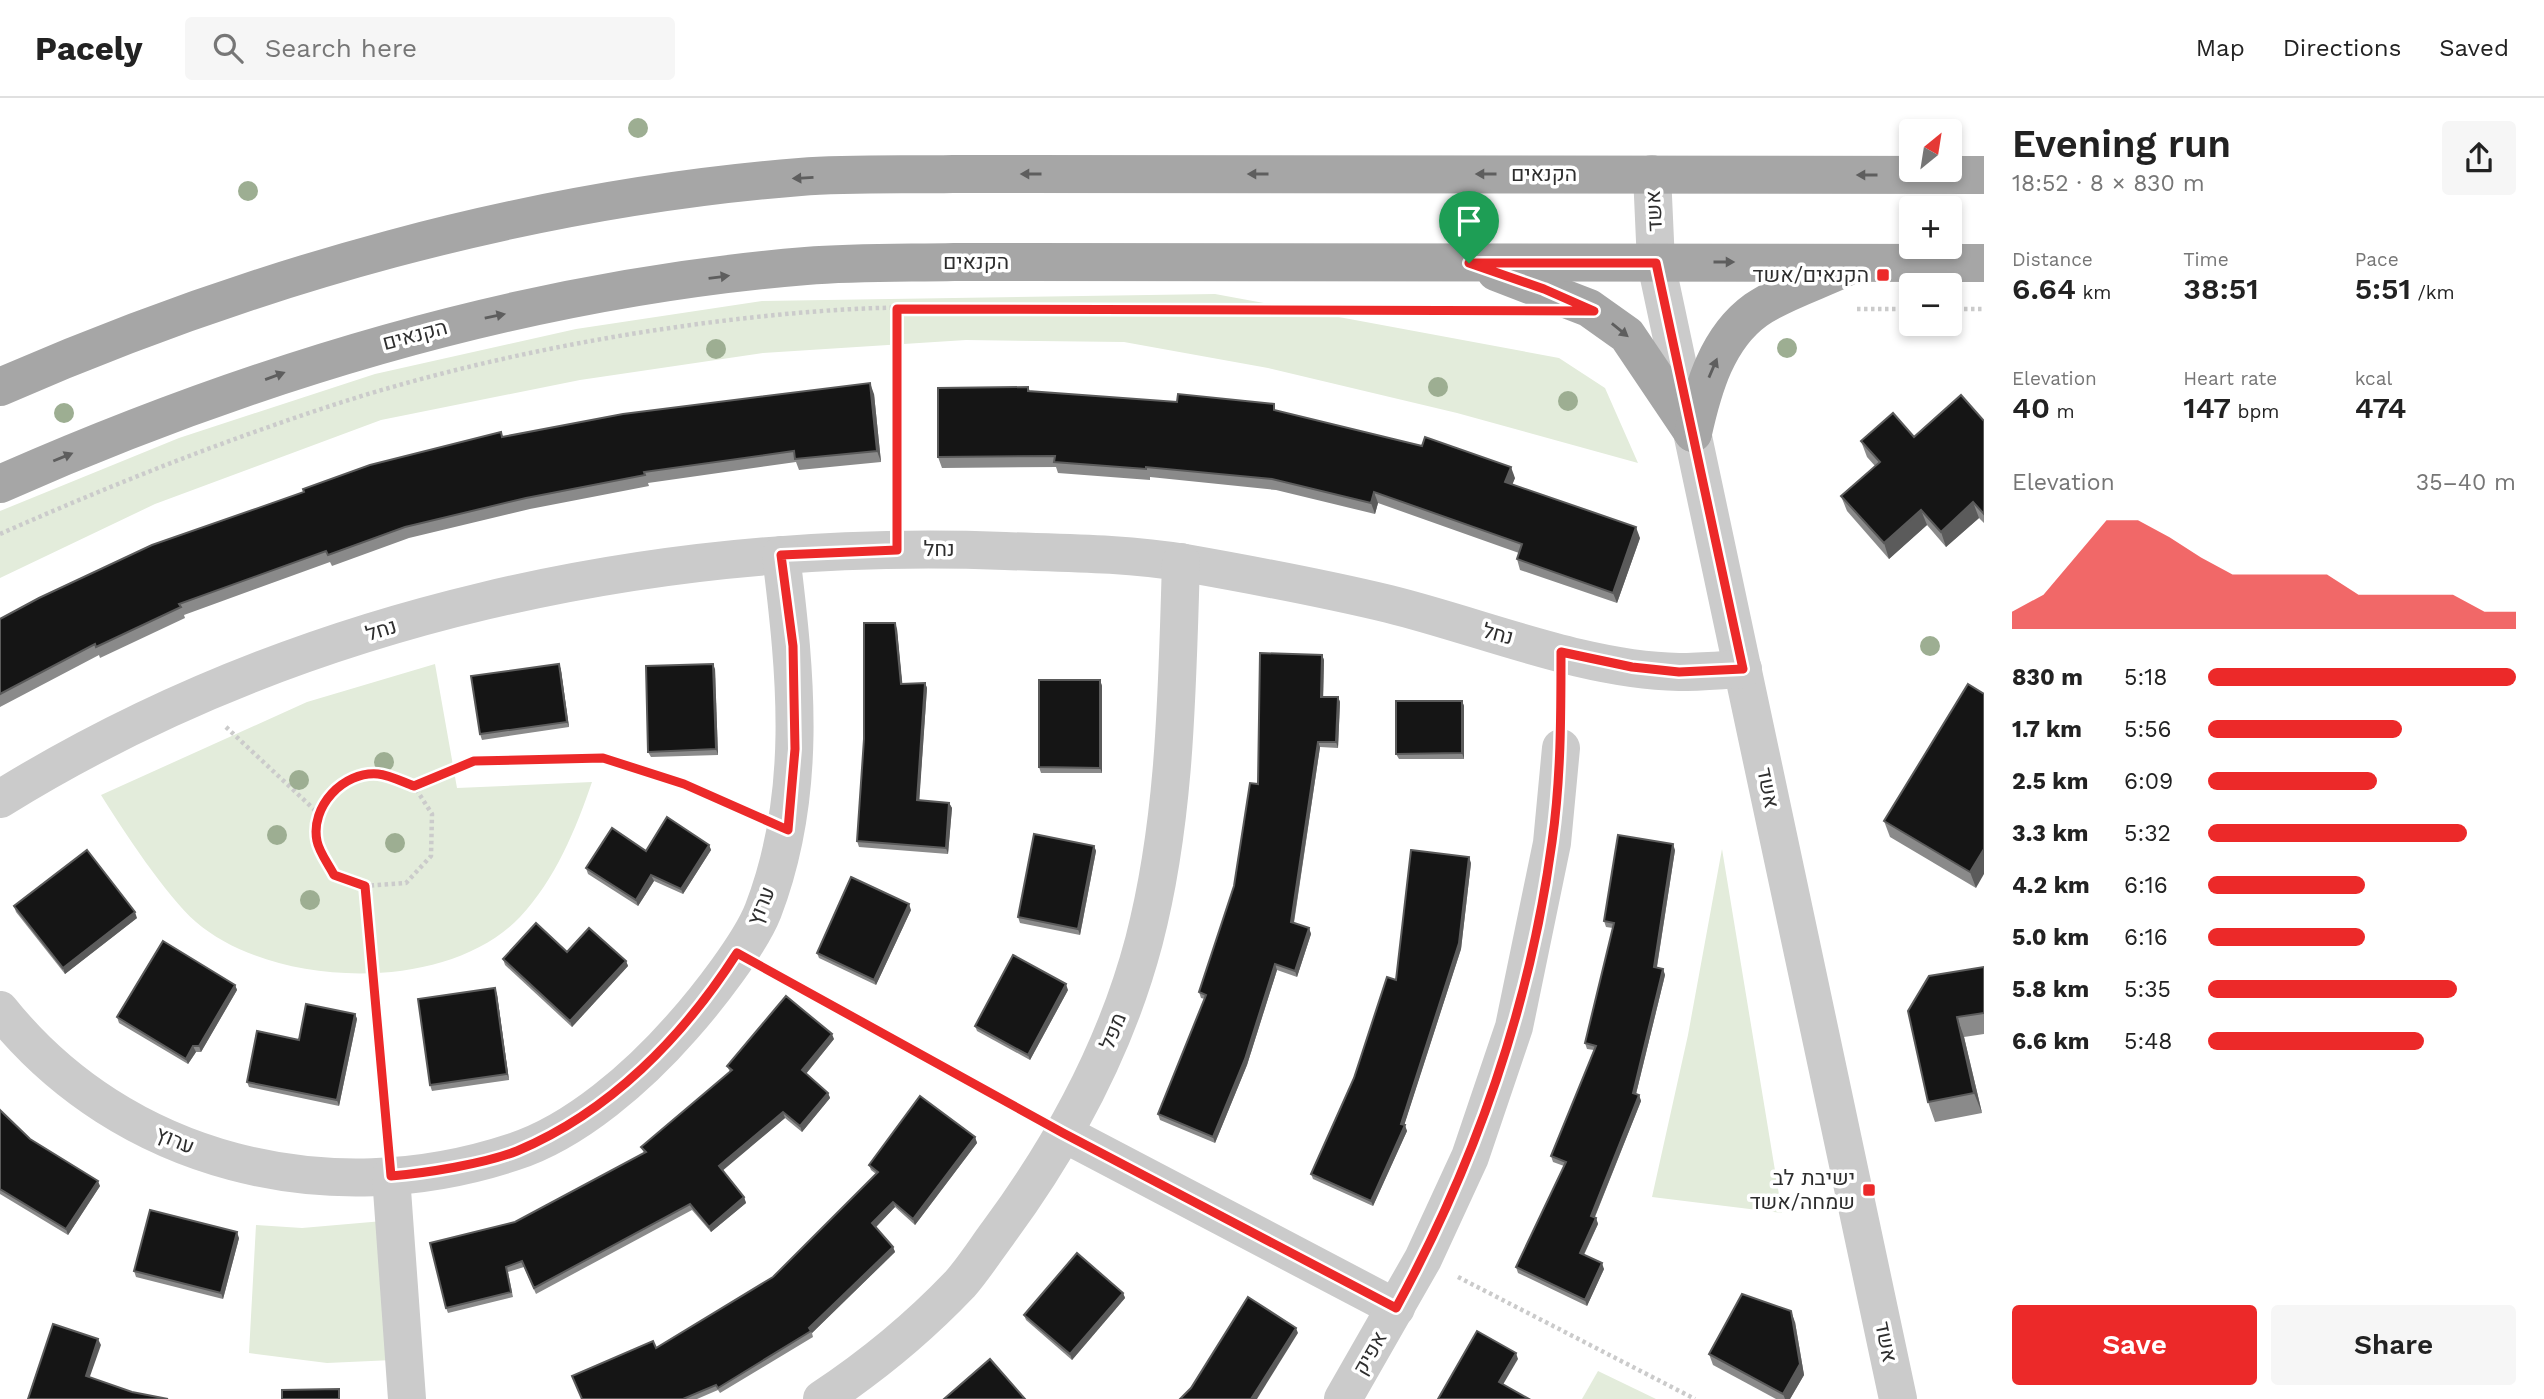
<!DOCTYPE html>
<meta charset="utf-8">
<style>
:root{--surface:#fff;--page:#f6f6f6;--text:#222;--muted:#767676;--line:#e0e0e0;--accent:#ec2929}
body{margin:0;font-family:"Work Sans",Heebo,sans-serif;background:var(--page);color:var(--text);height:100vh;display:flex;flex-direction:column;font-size:26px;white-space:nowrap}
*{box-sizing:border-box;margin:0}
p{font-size:23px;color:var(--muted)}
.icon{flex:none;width:38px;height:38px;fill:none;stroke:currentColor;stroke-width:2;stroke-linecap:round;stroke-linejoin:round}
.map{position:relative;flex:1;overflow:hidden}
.panel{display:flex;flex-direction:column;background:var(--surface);width:560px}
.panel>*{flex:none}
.needle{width:46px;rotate:30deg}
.tools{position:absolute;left:1899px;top:21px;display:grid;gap:14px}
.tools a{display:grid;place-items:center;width:63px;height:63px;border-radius:7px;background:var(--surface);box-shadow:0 4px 10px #0003;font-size:35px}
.pin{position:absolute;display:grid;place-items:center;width:60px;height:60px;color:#fff;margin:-72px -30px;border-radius:50% 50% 50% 0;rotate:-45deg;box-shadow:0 0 7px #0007}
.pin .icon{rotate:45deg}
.round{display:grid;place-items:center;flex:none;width:74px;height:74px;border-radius:7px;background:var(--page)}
.head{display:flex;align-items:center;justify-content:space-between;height:119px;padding:0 28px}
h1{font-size:38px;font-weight:600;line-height:52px}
.stats{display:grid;grid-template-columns:repeat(3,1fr);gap:10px;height:119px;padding:7px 28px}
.stats div{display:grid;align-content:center}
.stats b{font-size:30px;font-weight:600}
.stats small{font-size:19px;font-weight:400}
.stats p{font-size:19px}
.chart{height:196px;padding:14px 28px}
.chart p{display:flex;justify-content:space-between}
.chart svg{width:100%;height:126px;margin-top:7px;fill:var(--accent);opacity:.7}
.cta{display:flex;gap:14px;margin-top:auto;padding:14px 28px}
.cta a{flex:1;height:80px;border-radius:7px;background:var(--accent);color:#fff;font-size:28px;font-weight:600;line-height:80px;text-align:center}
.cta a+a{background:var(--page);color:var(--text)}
ul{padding:0 28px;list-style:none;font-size:23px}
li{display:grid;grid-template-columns:112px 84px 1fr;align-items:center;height:52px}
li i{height:18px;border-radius:9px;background:var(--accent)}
header{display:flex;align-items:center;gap:42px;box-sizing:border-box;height:98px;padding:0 35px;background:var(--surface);border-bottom:2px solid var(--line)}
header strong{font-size:33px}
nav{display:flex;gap:38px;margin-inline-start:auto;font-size:24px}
.search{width:490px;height:63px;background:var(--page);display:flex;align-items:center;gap:18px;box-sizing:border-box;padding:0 24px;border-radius:7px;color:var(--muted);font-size:26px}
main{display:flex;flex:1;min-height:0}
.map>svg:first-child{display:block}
.green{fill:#e3ecdb}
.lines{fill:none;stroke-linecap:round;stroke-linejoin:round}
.path{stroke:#cbcbcb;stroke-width:4.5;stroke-dasharray:3.5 3.5;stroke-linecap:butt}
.minor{stroke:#cbcbcb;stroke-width:38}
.major{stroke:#a6a6a6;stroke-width:38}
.tree{fill:#9dae92}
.wall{fill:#8a8a8a}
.shaded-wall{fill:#5b5b5b}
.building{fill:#151515;stroke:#5b5b5b;stroke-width:2}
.oneway{fill:#5e5e5e}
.route-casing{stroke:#fff;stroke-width:14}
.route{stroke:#ec2929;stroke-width:9}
.poi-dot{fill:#ec2929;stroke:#fff;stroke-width:2.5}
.labels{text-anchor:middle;stroke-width:7;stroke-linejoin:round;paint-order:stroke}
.street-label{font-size:21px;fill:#2e2e2e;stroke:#fff}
.poi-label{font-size:21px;fill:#2e2e2e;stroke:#fff;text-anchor:end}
</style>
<header>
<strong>Pacely</strong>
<div class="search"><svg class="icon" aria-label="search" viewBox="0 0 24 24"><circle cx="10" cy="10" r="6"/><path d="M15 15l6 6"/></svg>Search here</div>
<nav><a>Map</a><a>Directions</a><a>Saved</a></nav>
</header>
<main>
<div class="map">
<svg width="1984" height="1301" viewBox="0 0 1984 1301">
<rect width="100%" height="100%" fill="#fff"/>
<!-- green -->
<g class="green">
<path d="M1215,196L1559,260L1605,290L1638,365L1457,315L1268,270L1124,244L966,242L763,255L580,282L381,322L155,406L0,480V413L179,340L375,276L576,231L762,203Z"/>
<path d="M435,566L457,690L592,684C576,731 555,782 520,819C447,896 274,891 196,824C166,798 123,732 101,697L307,604Z"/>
<path d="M1722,751L1782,1115L1652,1099L1688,937Z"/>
<path d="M383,1123L393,1262L327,1265L249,1255L256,1127L302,1130Z"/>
<path d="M1598,1273L1656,1301H1582Z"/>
</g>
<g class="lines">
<!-- path -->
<g class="path">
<path d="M1857,211H1911"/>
<path d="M1950,211H1984"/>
<path d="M897,413V211"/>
<path d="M0,436C104,390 210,348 318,312C470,261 649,227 809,214C902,206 997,210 1090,210C1219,210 1348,209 1477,211"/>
<path d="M226,629L319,716"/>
<path d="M378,676L414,688L432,716L431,758L406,785L365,788L334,777C329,767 319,754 317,743C309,702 344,680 378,676Z"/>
<path d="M414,688L474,663L603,660L684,686L748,714"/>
<path d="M365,788L387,1038"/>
<path d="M773,875L1029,1016"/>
<path d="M1458,1179L1695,1301"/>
</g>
<!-- minor -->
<g class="minor">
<path d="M1652,76L1656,165L1898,1301"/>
<path d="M0,701C298,517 657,440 1005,453C1064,455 1126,455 1185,465C1253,477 1322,490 1389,506C1482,529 1583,572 1679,574C1700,574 1722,572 1743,571"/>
<path d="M0,912C123,1066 329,1115 513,1054C576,1034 640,977 682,929C707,901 750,846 763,813C808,696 796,578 781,457"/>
<path d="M1063,1035L1396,1210"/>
<path d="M391,1078L407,1301"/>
<path d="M822,1301C872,1268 919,1229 960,1186C974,1170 986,1151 998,1135C1063,1047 1116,949 1144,843C1176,720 1177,590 1181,464"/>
<path d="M1343,1301L1423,1161L1470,1059L1514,929L1552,745L1561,650"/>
</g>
<!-- major -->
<g class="major">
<path d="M1496,174L1589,210L1627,237L1693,335"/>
<path d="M0,289C252,179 525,101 800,79C850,75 902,77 953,76L1984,77"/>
<path d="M1693,335C1703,290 1717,240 1756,212C1780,195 1818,183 1845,170"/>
<path d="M0,386C256,273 527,191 806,168C855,164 905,165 954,164L1984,165"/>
</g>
</g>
<!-- trees -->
<g class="tree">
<circle cx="638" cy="30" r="10"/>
<circle cx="248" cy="93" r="10"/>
<circle cx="1787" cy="250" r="10"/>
<circle cx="716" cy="251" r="10"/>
<circle cx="1438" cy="289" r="10"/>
<circle cx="1568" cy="303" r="10"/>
<circle cx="64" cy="315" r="10"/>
<circle cx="1930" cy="548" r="10"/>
<circle cx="384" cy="664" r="10"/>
<circle cx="299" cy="682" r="10"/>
<circle cx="277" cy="737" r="10"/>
<circle cx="395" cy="745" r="10"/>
<circle cx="310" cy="802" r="10"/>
</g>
<!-- wall -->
<g class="wall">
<path d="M1028,289L1030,293L1277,313L1515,380L1512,386L1640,440L1617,505L1520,472L1517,461L1519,455L1378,405L1375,416L1276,392L1150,379V382L1058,375L1056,369L942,370L938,359Z"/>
<path d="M874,296L881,364L799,372L796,364L648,385L649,388L530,411L409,440L332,468L330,464L184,517L185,520L100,560L99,557L0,609V521L503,339Z"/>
<path d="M1984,323V425L1979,420L1946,449L1927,427L1889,461L1847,413L1841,398L1875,368L1867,359L1861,343L1914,339Z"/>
<path d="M897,531L902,586L925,585L927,590L919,702L949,705L952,710L948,756L859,749L857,743Z"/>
<path d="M1322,557L1324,562L1323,599H1338L1340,604L1338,650L1320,649L1294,825L1309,830L1311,836L1297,879L1277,872L1247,967L1215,1045L1160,1022L1158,1016L1205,901L1201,900L1199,894L1234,788L1258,686Z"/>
<path d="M559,566L561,572L569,629L482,642L480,636Z"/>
<path d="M715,571L718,657L651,659L648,654Z"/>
<path d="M1100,582L1102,588V675H1041L1039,669Z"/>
<path d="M1968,586L1976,790L1890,739L1884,723Z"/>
<path d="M1462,603L1464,608V661H1399L1396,656Z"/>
<path d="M709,747L711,752L683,796L654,783L638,808L588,776L586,770L646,753Z"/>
<path d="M1094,748L1096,753L1080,837L1020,825L1018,819Z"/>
<path d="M1675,752L1657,869L1663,871L1665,877L1636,996L1639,997L1641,1003L1595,1119L1596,1120L1598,1126L1584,1157L1604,1171L1587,1208L1518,1175L1516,1169L1564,1068L1553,1064L1551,1058L1594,952L1587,951L1585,945L1613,830L1606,829L1604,823Z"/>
<path d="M1471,765L1461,851L1404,1027L1407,1033L1373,1108L1313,1081L1311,1076L1354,980L1396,882Z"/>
<path d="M14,808L137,820L65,876L16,814Z"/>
<path d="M911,812L876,887L819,860L817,855Z"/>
<path d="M567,854L626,863L628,868L572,929L505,867L503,861Z"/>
<path d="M1984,869V936L1964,939L1982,1015L1935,1024L1928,1004L1908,913Z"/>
<path d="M235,887L237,892L201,954H196L188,966L119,925L117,919Z"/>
<path d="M1068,892L1030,962L977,933L975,928Z"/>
<path d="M497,896L509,982L432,993L430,987Z"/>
<path d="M355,916L357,921L339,1008L249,989L247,984L299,942Z"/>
<path d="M834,941L806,976L828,995L830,1000L802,1034L785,1020L722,1072L744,1099L746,1105L711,1134L692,1112L536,1196L524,1169L508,1174L513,1199L448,1215L446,1210L644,1055L641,1049L730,974L727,968Z"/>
<path d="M0,1012L30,1041L100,1088L68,1137L0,1096Z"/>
<path d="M975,1039L977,1045L915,1127L895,1109L876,1129L893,1149L895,1154L812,1235L813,1239L720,1295L718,1292L697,1301H582L656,1250L773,1179L876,1076L871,1072L869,1067Z"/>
<path d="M239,1140L223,1201L136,1179L134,1173Z"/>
<path d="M1123,1195L1125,1200L1072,1262L1026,1222L1024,1217Z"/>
<path d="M1795,1224L1804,1277L1790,1301H1776L1713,1267L1709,1256Z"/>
</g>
<!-- shaded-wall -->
<g class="shaded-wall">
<path d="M870,285L874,296L881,364L877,353Z"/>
<path d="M1511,369L1515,380L1509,395L1505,384Z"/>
<path d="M1374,394L1378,405L1375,416L1371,405Z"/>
<path d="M1973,404L1979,420L1946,449L1941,434Z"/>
<path d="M1921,412L1927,427L1889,461L1884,445Z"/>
<path d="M1636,429L1640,440L1617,505L1613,495Z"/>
<path d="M895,525L897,531L903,592L901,586Z"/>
<path d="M1322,557L1324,562L1323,604L1321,599Z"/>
<path d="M559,566L561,572L569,629L567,624Z"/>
<path d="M713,566L715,571L718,657L716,651Z"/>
<path d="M1100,582L1102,588V675L1100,670Z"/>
<path d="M925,585L927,590L919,707L917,702Z"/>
<path d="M1338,599L1340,604L1338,650L1336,644Z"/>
<path d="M1462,603L1464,608V661L1462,655Z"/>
<path d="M1318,644L1320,649L1293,829L1291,824Z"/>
<path d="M949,705L952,710L948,756L946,750Z"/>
<path d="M1673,746L1675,752L1656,874L1654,869Z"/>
<path d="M709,747L711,752L683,796L681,791Z"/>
<path d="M1094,748L1096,753L1080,837L1078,831Z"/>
<path d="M1984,751V776L1976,790L1970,774Z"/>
<path d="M1469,759L1471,765L1461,851L1403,1031L1401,1026Z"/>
<path d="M651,777L654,783L638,808L636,802Z"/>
<path d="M909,806L911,812L876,887L874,882Z"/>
<path d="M135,814L137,820L65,876L63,870Z"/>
<path d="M1309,830L1311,836L1297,879L1295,873Z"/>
<path d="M626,863L628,868L572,929L570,923Z"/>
<path d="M1275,866L1277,872L1247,967L1215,1045L1213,1039Z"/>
<path d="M1663,871L1665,877L1635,1000L1633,995Z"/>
<path d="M1066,886L1068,892L1030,962L1028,957Z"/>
<path d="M235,887L237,892L201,954L199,948Z"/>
<path d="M495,890L497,896L509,982L507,976Z"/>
<path d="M355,916L357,921L339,1008L337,1002Z"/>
<path d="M1957,919L1964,939L1982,1015L1974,995Z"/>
<path d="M832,936L834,941L804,978L802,972Z"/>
<path d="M193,948L196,954L188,966L186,961Z"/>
<path d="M828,995L830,1000L802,1034L800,1028Z"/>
<path d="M1639,997L1641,1003L1593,1123L1591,1118Z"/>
<path d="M783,1014L785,1020L721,1074L719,1068Z"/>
<path d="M1405,1027L1407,1033L1373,1108L1371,1103Z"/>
<path d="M975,1039L977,1045L915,1127L913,1121Z"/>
<path d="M98,1083L100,1088L68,1137L66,1131Z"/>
<path d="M744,1099L746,1105L711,1134L709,1129Z"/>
<path d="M893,1104L895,1109L875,1130L872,1125Z"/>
<path d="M1596,1120L1598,1126L1582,1160L1580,1155Z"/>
<path d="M237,1134L239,1140L223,1201L221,1195Z"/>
<path d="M893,1149L895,1154L812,1235L809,1230Z"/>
<path d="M1602,1165L1604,1171L1587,1208L1585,1202Z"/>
<path d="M1123,1195L1125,1200L1072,1262L1070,1256Z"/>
<path d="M1791,1213L1795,1224L1804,1277L1790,1301H1785L1783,1296Z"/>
<path d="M1296,1230L1298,1235L1257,1301H1251Z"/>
<path d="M98,1241L101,1247L88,1284L86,1278Z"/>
<path d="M1516,1255L1518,1261L1501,1290L1499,1284Z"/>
</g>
<!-- building -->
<g class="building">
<path d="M870,285L877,353L795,361L794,353L644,374L645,377L526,400L405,429L328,457L326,453L179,506L181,509L96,549L95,546L0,596V521L39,500L152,447L304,394L303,391L370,367L501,334L502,339L623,316Z"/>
<path d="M1028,289V293L1177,304L1178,296L1274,306V312L1422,348L1425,339L1511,369L1505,384L1636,429L1613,495L1517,461L1522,446L1374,394L1371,405L1272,381L1146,369V371L1054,364L1055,358L938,359V290Z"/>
<path d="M1961,297L1984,323V416L1973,404L1941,434L1921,412L1884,445L1841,398L1880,364L1861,343L1893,315L1914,339Z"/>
<path d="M864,525H895L901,586L925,585L917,702L949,705L946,750L857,743L864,641Z"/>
<path d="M1260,555L1322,557L1321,599H1338L1336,644H1318L1291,824L1309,830L1295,873L1275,866L1245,961L1213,1039L1158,1016L1206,897L1199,894L1234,788L1250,685L1258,686Z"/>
<path d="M559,566L567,624L480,636L471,578Z"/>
<path d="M713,566L716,651L648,654L646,568Z"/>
<path d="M1039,582H1100V670L1039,669Z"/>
<path d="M1968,586L1984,596V751L1970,774L1884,723Z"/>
<path d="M1396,603H1462V655L1396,656Z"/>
<path d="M667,719L709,747L681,791L651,777L636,802L586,770L612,730L646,753Z"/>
<path d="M1034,736L1094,748L1078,831L1018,819Z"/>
<path d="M1618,737L1673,746L1654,869L1663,871L1633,995L1639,997L1591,1118L1596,1120L1580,1155L1602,1165L1585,1202L1516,1169L1566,1064L1551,1058L1596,948L1585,945L1614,825L1604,823Z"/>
<path d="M87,752L135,814L63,870L14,808Z"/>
<path d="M1411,752L1469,759L1459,845L1401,1026L1405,1027L1371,1103L1311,1076L1354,980L1387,879L1396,882Z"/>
<path d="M851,779L909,806L874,882L817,855Z"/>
<path d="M536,825L567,854L589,830L626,863L570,923L503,861Z"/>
<path d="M163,843L235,887L199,948H193L186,961L117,919Z"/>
<path d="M1013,857L1066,886L1028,957L975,928Z"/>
<path d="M1984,869V915L1957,919L1974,995L1928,1004L1908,913L1929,878Z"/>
<path d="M495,890L507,976L430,987L418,901Z"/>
<path d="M786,898L832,936L802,972L828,995L800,1028L783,1014L719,1068L744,1099L709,1129L690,1106L534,1190L522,1163L506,1169L511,1194L446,1210L430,1145L515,1124L646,1054L641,1049L732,972L727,968Z"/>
<path d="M306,906L355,916L337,1002L247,984L257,933L299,942Z"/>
<path d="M920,998L975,1039L913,1121L893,1104L872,1125L893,1149L809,1230L811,1233L718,1290L716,1287L683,1301H582L572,1278L653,1243L656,1250L773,1179L878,1074L869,1067Z"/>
<path d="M0,1012L30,1041L98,1083L66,1131L0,1091Z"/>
<path d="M150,1112L237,1134L221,1195L134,1173Z"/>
<path d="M1077,1155L1123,1195L1070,1256L1024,1217Z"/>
<path d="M1742,1196L1791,1213L1800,1266L1783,1296L1709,1256Z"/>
<path d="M1248,1199L1296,1230L1251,1301H1180L1191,1290Z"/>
<path d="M53,1226L98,1241L86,1278L132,1294L168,1301H28Z"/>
<path d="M1477,1233L1516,1255L1499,1284L1529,1301H1438Z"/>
<path d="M990,1261L1025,1301H944Z"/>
<path d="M339,1291V1301H282V1292Z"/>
</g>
<!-- one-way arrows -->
<defs><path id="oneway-solid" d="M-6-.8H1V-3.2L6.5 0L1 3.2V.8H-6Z" transform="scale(1.75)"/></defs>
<g class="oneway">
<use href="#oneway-solid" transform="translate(1031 76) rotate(-180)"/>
<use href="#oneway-solid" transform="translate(1258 76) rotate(-180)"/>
<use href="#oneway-solid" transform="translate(1486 76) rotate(-180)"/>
<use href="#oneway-solid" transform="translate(1867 77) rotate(180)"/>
<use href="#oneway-solid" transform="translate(803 80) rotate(177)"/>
<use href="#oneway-solid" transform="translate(1724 164)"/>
<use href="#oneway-solid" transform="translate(719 179) rotate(-7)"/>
<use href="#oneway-solid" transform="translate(495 218) rotate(-12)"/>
<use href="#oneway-solid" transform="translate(1620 232) rotate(39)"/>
<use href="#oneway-solid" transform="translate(1713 270) rotate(-67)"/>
<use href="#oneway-solid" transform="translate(275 278) rotate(-20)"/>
<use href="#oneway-solid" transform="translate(63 359) rotate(-22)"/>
</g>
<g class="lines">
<defs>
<path id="route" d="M1469,165H1656L1743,571L1679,574L1632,569L1561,554C1561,617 1561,681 1552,744C1530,908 1475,1065 1396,1210L1063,1035L737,855C683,939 610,1014 517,1053C484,1066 426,1075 391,1078L365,788L334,777C329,767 319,754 317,743C310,709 343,673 378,676C389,677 403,684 414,688L474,663L603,660L684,686L788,732L795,651L793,548L781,457L897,452V211L1594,213L1544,191Z"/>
</defs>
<!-- route casing -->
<use href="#route" class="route-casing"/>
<!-- route -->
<use href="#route" class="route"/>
</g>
<!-- markers -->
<g class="poi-dot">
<rect x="1876" y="170" width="14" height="14" rx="3.5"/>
<rect x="1862" y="1085" width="14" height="14" rx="3.5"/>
</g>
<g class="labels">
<!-- street labels -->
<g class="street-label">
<text x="1544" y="83">הקנאים</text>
<text transform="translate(1654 113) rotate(-93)" y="7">אשד</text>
<text x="976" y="171">הקנאים</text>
<text transform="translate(415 237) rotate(-15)" y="7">הקנאים</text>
<text x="939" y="458">נחל</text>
<text transform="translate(381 532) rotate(-17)" y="7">נחל</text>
<text transform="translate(1498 536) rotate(15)" y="7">נחל</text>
<text transform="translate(1768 690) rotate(78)" y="7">אשד</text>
<text transform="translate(761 808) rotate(-67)" y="7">ערוץ</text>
<text transform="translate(1113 933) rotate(-68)" y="7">מפל</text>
<text transform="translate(175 1042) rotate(23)" y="7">ערוץ</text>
<text transform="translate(1886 1244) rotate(78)" y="7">אשד</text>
<text transform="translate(1370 1255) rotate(-60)" y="7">אפיק</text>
</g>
<!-- poi labels -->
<g class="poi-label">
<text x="1869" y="184">הקנאים/אשד</text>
<text x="1855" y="1087">ישיבת לב<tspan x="1855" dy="24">שמחה/אשד</tspan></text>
</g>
</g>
</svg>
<div class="tools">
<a><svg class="needle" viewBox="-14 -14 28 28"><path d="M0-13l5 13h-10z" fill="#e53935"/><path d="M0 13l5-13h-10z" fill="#767676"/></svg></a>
<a>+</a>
<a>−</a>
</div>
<div class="pin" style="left:1469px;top:165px;background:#1e9e55"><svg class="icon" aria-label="arrive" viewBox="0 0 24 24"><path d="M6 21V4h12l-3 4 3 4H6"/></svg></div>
</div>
<section class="panel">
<div class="head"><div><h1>Evening run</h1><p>18:52 · 8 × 830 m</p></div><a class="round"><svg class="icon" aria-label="share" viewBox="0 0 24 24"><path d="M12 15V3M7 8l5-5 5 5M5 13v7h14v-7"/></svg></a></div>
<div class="stats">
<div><p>Distance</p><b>6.64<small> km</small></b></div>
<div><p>Time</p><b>38:51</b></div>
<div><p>Pace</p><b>5:51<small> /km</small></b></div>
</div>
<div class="stats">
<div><p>Elevation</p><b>40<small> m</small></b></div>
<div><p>Heart rate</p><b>147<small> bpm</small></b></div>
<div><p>kcal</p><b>474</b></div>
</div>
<div class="chart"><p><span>Elevation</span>35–40 m</p>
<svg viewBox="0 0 160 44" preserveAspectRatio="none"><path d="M0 44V38L10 32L20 19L30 6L40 6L50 12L60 19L70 25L80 25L90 25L100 25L110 32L120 32L130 32L140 32L150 38L160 38V44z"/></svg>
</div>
<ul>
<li><b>830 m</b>5:18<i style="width:100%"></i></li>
<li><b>1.7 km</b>5:56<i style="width:63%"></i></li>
<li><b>2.5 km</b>6:09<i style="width:55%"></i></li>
<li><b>3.3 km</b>5:32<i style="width:84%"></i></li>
<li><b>4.2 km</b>6:16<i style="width:51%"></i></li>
<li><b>5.0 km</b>6:16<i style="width:51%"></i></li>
<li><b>5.8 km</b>5:35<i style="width:81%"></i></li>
<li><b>6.6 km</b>5:48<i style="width:70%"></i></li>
</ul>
<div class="cta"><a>Save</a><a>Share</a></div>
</section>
</main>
